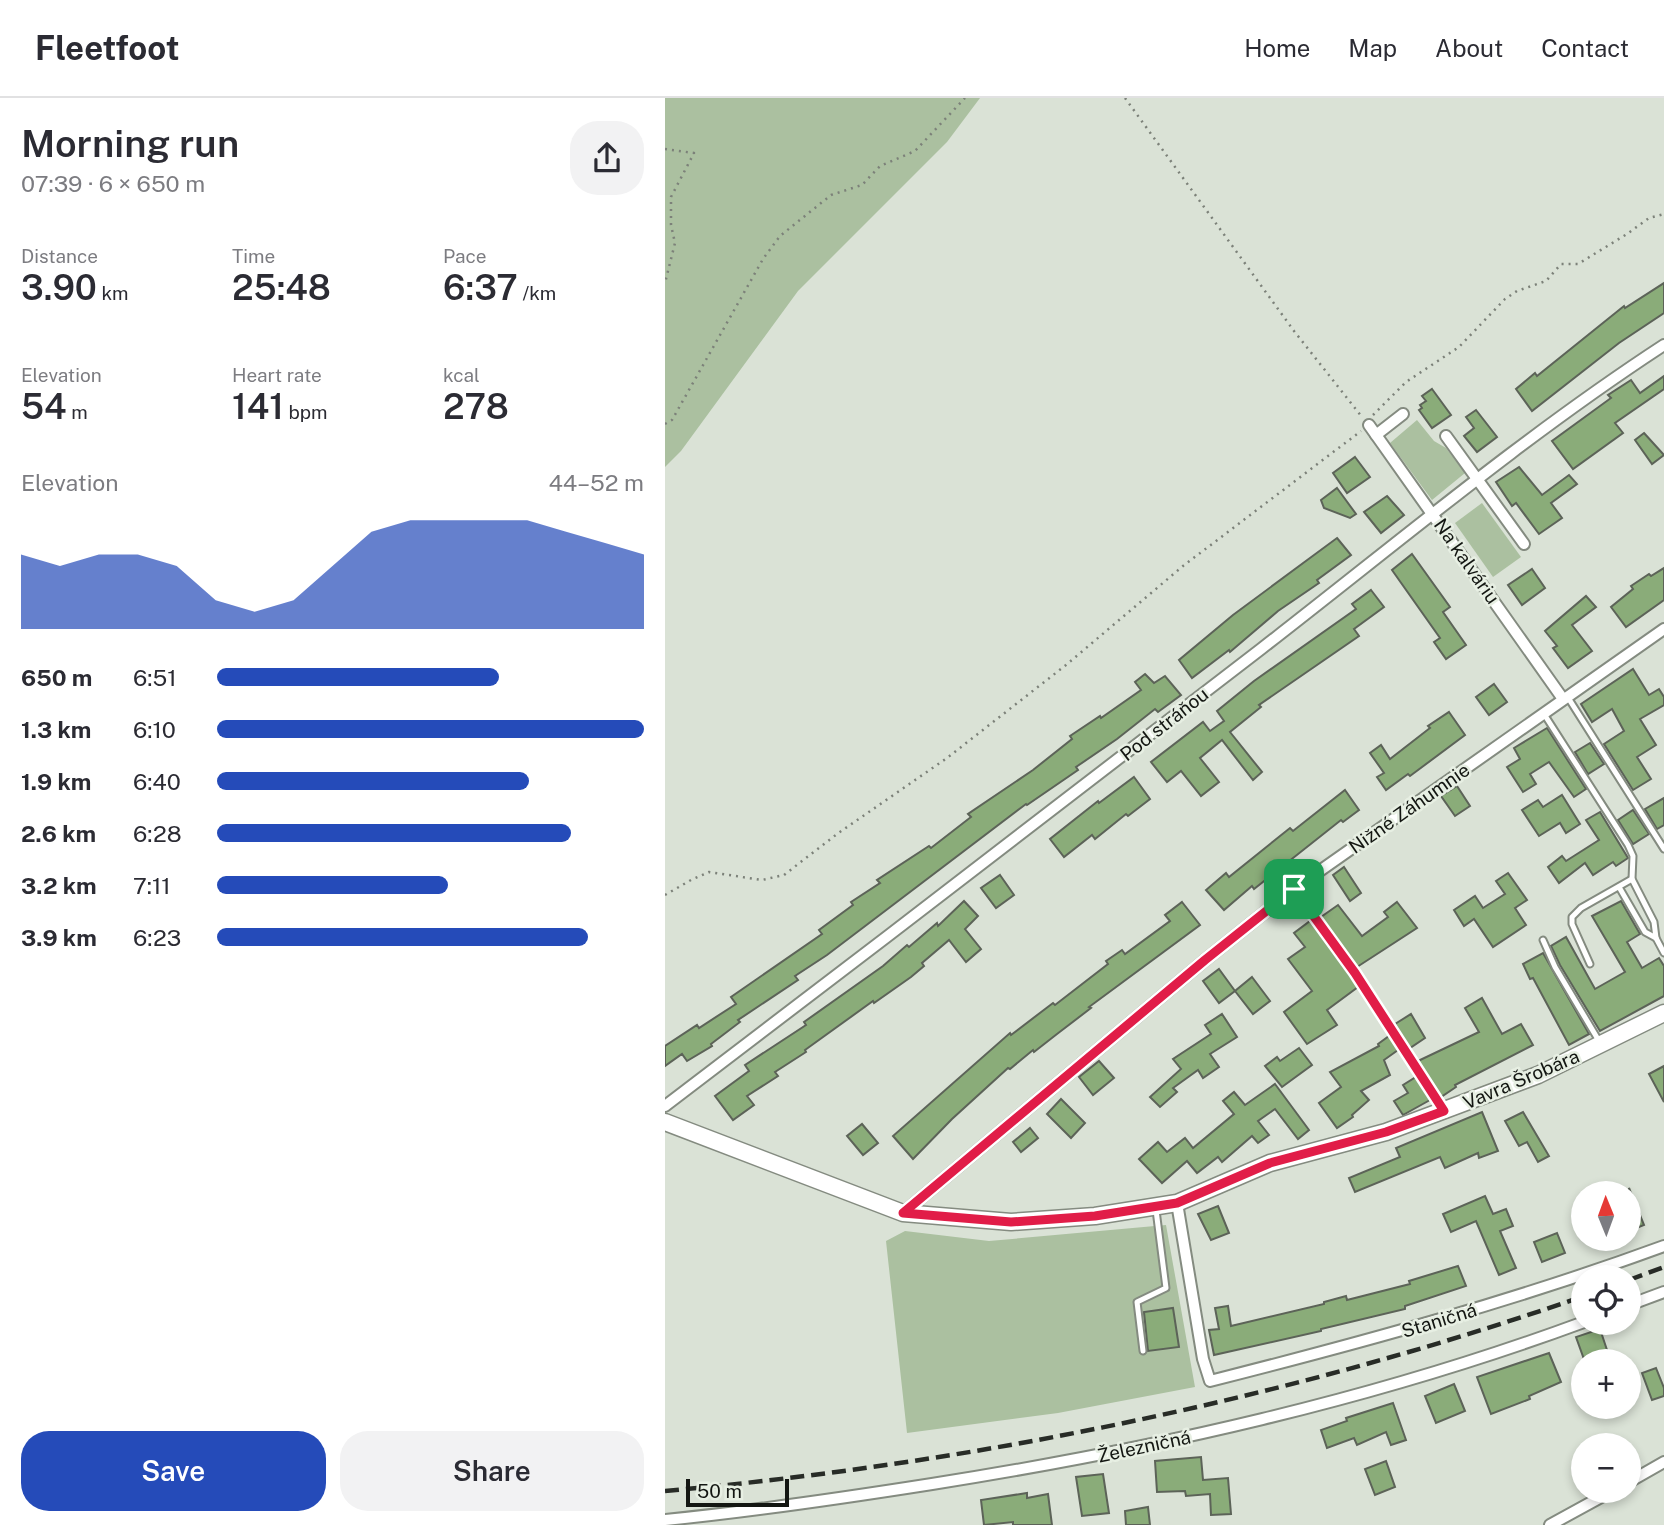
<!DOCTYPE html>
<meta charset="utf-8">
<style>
:root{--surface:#fff;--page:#f2f2f3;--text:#2b2b33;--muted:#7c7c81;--line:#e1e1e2;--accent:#254bb9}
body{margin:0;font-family:"Public Sans",sans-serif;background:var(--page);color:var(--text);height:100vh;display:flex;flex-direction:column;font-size:26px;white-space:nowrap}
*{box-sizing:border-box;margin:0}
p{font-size:23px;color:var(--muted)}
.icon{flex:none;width:38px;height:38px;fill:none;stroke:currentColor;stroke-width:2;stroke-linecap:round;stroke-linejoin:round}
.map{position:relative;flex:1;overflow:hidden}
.sheet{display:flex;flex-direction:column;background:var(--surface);width:665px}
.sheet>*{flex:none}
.needle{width:46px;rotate:359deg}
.controls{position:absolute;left:906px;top:1083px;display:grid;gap:14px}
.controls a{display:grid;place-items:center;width:70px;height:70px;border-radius:50%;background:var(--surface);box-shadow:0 4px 10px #0003;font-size:35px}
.scale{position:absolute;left:21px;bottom:18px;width:103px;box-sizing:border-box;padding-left:7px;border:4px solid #131612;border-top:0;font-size:19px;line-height:24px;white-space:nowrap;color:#131612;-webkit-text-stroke:5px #e7efe3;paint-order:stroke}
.pin{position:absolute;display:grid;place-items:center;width:60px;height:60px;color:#fff;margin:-30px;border-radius:14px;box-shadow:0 4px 10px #0006}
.round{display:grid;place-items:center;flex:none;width:74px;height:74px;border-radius:28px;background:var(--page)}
.head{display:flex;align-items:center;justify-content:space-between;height:119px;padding:0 21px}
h1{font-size:38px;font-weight:600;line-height:52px}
.metrics{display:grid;grid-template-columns:repeat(3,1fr);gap:10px;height:119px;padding:7px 21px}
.metrics div{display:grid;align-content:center}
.metrics b{font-size:35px;font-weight:600}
.metrics small{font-size:19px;font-weight:400}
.metrics p{font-size:19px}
.chart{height:196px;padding:14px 21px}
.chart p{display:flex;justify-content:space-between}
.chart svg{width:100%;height:126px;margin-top:7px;fill:var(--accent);opacity:.7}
.button{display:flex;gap:14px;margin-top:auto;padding:14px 21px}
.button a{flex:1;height:80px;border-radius:28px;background:var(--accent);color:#fff;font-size:28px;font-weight:600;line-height:80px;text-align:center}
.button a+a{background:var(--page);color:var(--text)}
ul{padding:0 21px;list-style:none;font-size:23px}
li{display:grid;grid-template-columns:112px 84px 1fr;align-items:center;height:52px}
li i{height:18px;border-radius:9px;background:var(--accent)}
header{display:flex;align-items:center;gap:42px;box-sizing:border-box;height:98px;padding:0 35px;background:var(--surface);border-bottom:2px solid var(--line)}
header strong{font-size:33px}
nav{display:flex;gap:38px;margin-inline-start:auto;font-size:24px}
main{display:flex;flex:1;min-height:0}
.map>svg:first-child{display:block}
.green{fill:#abc0a0}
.building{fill:#8aac79;stroke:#5c6358;stroke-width:2}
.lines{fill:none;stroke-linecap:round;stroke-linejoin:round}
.lane-casing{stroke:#848b80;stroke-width:9}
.street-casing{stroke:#848b80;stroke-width:14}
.secondary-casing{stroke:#848b80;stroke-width:19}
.path{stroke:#7c8179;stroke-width:2.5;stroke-dasharray:2 5;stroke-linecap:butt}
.lane{stroke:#fff;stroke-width:5}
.street{stroke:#fff;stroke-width:10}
.secondary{stroke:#fff;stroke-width:16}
.rail{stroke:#282c27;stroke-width:4.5;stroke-dasharray:14 7;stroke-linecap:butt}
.route-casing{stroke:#fff;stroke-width:14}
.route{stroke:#e11d48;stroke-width:9}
.labels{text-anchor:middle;stroke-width:5;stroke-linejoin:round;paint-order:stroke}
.street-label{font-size:19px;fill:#131612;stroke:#e7efe3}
</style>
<header>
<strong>Fleetfoot</strong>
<nav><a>Home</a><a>Map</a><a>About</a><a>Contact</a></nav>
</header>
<main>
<section class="sheet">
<div class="head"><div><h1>Morning run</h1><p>07:39 · 6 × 650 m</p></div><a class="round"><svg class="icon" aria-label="share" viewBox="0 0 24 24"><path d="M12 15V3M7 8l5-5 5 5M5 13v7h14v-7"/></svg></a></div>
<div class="metrics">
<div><p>Distance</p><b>3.90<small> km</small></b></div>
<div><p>Time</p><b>25:48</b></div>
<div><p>Pace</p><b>6:37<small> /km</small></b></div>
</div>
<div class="metrics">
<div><p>Elevation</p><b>54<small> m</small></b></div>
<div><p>Heart rate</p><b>141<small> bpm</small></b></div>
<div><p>kcal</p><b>278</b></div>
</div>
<div class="chart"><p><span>Elevation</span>44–52 m</p>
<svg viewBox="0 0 160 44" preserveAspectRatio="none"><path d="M0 44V18L10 22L20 18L30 18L40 22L50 34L60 38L70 34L80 22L90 10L100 6L110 6L120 6L130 6L140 10L150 14L160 18V44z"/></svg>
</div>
<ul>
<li><b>650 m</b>6:51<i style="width:66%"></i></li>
<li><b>1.3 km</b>6:10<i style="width:100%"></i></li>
<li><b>1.9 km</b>6:40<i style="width:73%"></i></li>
<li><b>2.6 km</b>6:28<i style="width:83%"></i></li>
<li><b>3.2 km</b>7:11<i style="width:54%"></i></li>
<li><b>3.9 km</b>6:23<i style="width:87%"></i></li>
</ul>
<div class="button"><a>Save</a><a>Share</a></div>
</section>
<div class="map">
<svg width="999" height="1427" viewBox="0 0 999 1427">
<rect width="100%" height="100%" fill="#dae2d6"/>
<!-- green -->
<g class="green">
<path d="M0,0H315L282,44L133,193L16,353L0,369Z"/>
<path d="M752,322L769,343L781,350L800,375L767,402L725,345Z"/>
<path d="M817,405L856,459L828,479L790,425Z"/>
<path d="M501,1127L530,1289L393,1315L242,1335L221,1143L240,1133L324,1143Z"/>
</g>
<!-- building -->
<g class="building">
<path d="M999,185V215L954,245L867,313L851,291L870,275L872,278L959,208L960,210Z"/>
<path d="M999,278V291L950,325L958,335L908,371L887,343L946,300L943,297L966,282L975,295Z"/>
<path d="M767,291L786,317L767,330L754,312L757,310L755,307L761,303L757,298Z"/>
<path d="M811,312L832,339L812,354L799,338L809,330L801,319Z"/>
<path d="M979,335L999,357L987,366L970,342Z"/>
<path d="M690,359L705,379L682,395L668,375Z"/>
<path d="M854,369L877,397L904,377L912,386L886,405L897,420L874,436L851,405L847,408L831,384Z"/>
<path d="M672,390L691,416L685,420L659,410L656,402Z"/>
<path d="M722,398L739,417L716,435L699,414Z"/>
<path d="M672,440L686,457L652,482L654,485L613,513L565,554L564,552L527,580L514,562L568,517Z"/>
<path d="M747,456L785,509L778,514L801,547L781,561L769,544L775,540L727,472Z"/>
<path d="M999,470V502L961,529L946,509L968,491L966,488L984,476L986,478Z"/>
<path d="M867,471L880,490L857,507L843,487Z"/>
<path d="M706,492L719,509L689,531L694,538L594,607L596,609L565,634L597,674L588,682L557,642L535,660L554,684L536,698L516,673L502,684L486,664L538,624L545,633L559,623L552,613L589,583L691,511L687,506Z"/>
<path d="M921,498L931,509L907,527L927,553L903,570L888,550L892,548L880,533Z"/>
<path d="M968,571L984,597L994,591L999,599V607L975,621L991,647L972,659L986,681L968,692L939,646L959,633L947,611L927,624L916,606Z"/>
<path d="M480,576L489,585L500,578L516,597L493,614L490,611L452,641L411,669L413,672L362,707L361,706L162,857L130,878L133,882L73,922L75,924L46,946L47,948L22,963L17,956L0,968V948L32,927L34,930L71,906L66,899L157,836L154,832L188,807L186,804L215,785L212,782L264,748L266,750L306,719L303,716L368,672L407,641L405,638L435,618L436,620L476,592L470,584Z"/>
<path d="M829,586L842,604L824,617L811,599Z"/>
<path d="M784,614L800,637L745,678L743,676L721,692L712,679L719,675L705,655L716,647L725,661L765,630L763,628Z"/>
<path d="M882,630L921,691L909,699L884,664L865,676L871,686L858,694L842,669L855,661L849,650Z"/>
<path d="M925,645L939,666L923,676L910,654Z"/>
<path d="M469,679L485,701L463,718L461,716L430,741L427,737L399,759L385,741L433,703L434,705Z"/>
<path d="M792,688L805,708L790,718L776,698Z"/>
<path d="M680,692L694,712L678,724L676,722L589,791L587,788L559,812L541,792L561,775L564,779L625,730L628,733Z"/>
<path d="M897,697L915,726L901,735L895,725L874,738L857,712L873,702L878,709Z"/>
<path d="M999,700V727L992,731L980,711Z"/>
<path d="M968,712L984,736L968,746L953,722Z"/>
<path d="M935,714L963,760L951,768L948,764L928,777L920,765L894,785L883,769L897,758L901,763L934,742L921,722Z"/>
<path d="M679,769L696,795L685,803L668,777Z"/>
<path d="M843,775L862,802L850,810L861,827L828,849L809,821L799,828L789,812L810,798L818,810L840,796L831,783Z"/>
<path d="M335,777L349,797L331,810L316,790Z"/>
<path d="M299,803L313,818L300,831L316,851L301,864L284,842L257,865L259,868L246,879L209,905L208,903L140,952L141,954L110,974L113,978L82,998L89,1007L68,1022L50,998L84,973L80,967L141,927L139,924L218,868L242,847L244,849L272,825L273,828Z"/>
<path d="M956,803L975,836L962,844L977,870L994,860L999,868V898L935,933L895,867L886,848L901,839L930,891L960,874L927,818Z"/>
<path d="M517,804L535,827L424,909L426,910L392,936L369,954L368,952L345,971L343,970L287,1021L248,1061L228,1038L345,935L346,937L388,905L390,907L443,866L441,863L457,852L460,856L505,823L500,817Z"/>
<path d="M732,804L752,830L692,869L656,819L673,807L697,838L723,819L719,814Z"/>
<path d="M645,823L693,889L662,912L672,927L642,946L619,914L647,893L623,861L640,849L629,835Z"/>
<path d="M878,855L924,936L904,947L868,880L865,881L858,866Z"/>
<path d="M554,871L570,893L554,905L538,883Z"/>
<path d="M587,879L605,903L588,916L570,893Z"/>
<path d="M817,900L837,936L856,926L868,947L790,987L791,989L776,999L753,963L814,934L800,910Z"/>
<path d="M557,916L572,939L545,956L554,969L538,980L533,972L508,990L512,994L495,1009L485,999L516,971L508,961L546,936L540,927Z"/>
<path d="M746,916L760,940L745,950L730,926Z"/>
<path d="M724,938L733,952L719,962L725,977L696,993L704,1002L687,1017L688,1019L672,1030L654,1005L676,989L665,974L714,948L713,946Z"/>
<path d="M634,950L647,967L617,989L600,968L612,959L615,963Z"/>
<path d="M434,963L449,980L428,997L414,979Z"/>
<path d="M999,968V1004L984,976Z"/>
<path d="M751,979L765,1002L738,1017L729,1003L743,995L738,987Z"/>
<path d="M610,986L644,1032L633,1041L610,1011L593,1023L604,1037L593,1045L587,1038L557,1064L553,1059L532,1075L522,1063L497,1085L474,1061L493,1044L502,1054L520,1040L528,1050L569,1016L558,1003L569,994L580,1007Z"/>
<path d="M396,1001L420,1025L406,1040L382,1016Z"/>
<path d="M817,1014L833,1053L814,1060L813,1055L780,1070L775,1059L690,1094L684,1080L735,1059L731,1050Z"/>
<path d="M858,1014L884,1058L873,1064L862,1044L854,1048L840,1023Z"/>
<path d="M197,1026L213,1045L198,1057L182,1038Z"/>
<path d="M365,1030L373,1040L356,1054L348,1044Z"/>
<path d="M964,1090L979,1127L964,1133Z"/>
<path d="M820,1098L828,1116L841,1111L848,1128L835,1133L851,1170L834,1177L811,1123L786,1134L778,1116Z"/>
<path d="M553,1108L564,1135L546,1142L533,1116Z"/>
<path d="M892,1135L900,1155L877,1164L869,1144Z"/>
<path d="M793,1168L801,1188L740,1208V1211L656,1231V1233L549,1257L544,1232L554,1231L550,1210L563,1208L566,1228L659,1206V1204L681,1198L682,1202L745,1186L744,1183Z"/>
<path d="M508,1210L514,1249L483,1253L479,1214Z"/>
<path d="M935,1231L946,1264H920L911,1239Z"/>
<path d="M884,1255L896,1284L864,1298L865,1301L826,1316L812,1279Z"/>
<path d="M991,1270L999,1290V1298L987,1302L977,1275Z"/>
<path d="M789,1286L800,1313L771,1325L760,1298Z"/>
<path d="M728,1305L741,1342L726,1347L721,1334L692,1347L689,1340L662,1350L656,1332L682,1323L681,1320Z"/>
<path d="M536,1359L538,1382L563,1380L566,1416L546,1417L545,1396L521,1398L520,1393L492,1394L490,1363Z"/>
<path d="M721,1363L730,1389L710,1397L700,1371Z"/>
<path d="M438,1376L444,1415L417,1418L411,1379Z"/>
<path d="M362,1395V1400L383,1396L387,1427H348V1424L319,1427L316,1402Z"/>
<path d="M483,1409L485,1427H461L460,1413Z"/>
</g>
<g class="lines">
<defs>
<g id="lane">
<path d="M902,598L999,751"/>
<path d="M879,616L963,747L968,758L967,781L989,824L991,840L999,855"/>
<path d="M954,789L980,834L991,840"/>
<path d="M629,791L690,875L778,1012"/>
<path d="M878,842L890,869L934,943"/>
<path d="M925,866L907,826V819L916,810L967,781"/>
<path d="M478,1253L472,1204L501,1190L491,1112"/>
</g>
<g id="street">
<path d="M704,327L898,601"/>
<path d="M711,337L738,316"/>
<path d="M781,338L859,446"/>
<path d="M0,1008C199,856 398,705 596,551C729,448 858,339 999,247"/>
<path d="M512,1105L538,1261L545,1283C699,1244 849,1203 999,1148"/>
<path d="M238,1115L540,862L629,791L999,531"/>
<path d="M964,1207L999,1194"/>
<path d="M964,1384L999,1364"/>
<path d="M0,1422C90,1413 178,1400 267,1386C489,1351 708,1302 919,1224"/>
<path d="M885,1427L947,1393"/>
</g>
<path id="secondary" d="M0,1024L238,1115L346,1124L430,1118L512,1105L605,1065L721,1034L873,977L999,915"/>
</defs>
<!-- lane casing -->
<use href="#lane" class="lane-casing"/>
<!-- street casing -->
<use href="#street" class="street-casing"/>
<!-- secondary casing -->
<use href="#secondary" class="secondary-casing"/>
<!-- path -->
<g class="path">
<path d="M460,0L629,233L697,319"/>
<path d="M0,51L29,55L6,99V127L10,145L0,185"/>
<path d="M708,317L741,284L794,249L840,201L852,193L881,183L896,166H913L962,136L984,120L999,116"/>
<path d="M0,326L7,322L98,161L115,138L166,97L197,87L215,68L250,53L300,0"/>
<path d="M0,797L26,782L44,774L97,782L119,777L172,736L282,660L401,567L518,468L696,333"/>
</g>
<!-- lane -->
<use href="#lane" class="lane"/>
<!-- street -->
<use href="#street" class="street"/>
<!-- secondary -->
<use href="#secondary" class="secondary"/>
<!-- rail -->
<g class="rail">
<path d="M964,1182L999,1169"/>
<path d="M0,1393C312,1365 623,1301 919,1198"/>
</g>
</g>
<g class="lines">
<defs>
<path id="route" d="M629,791L690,875L779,1013L721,1034L605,1065L512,1105L430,1118L346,1124L238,1115L540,862Z"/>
</defs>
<!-- route casing -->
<use href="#route" class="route-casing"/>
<!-- route -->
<use href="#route" class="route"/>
</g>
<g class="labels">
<!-- street labels -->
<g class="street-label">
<text transform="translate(802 463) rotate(55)" y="7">Na kalváriu</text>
<text transform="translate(499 626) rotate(-38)" y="7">Pod stráňou</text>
<text transform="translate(744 710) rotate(-35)" y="7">Nižné Záhumnie</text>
<text transform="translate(856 981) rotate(-23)" y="7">Vavra Šrobára</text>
<text transform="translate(774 1222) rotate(-17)" y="7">Staničná</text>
<text transform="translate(479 1348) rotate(-12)" y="7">Železničná</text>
</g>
</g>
</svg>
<div class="controls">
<a><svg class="needle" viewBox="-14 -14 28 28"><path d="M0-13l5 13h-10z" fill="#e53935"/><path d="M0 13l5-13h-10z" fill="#7c7c81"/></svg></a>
<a><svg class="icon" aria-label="locate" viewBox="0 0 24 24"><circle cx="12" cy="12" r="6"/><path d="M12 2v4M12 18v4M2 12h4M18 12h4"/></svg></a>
<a>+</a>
<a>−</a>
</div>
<div class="scale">50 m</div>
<div class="pin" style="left:629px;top:791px;background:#1e9e55"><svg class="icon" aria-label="arrive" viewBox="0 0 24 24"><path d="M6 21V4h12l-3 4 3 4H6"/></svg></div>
</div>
</main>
